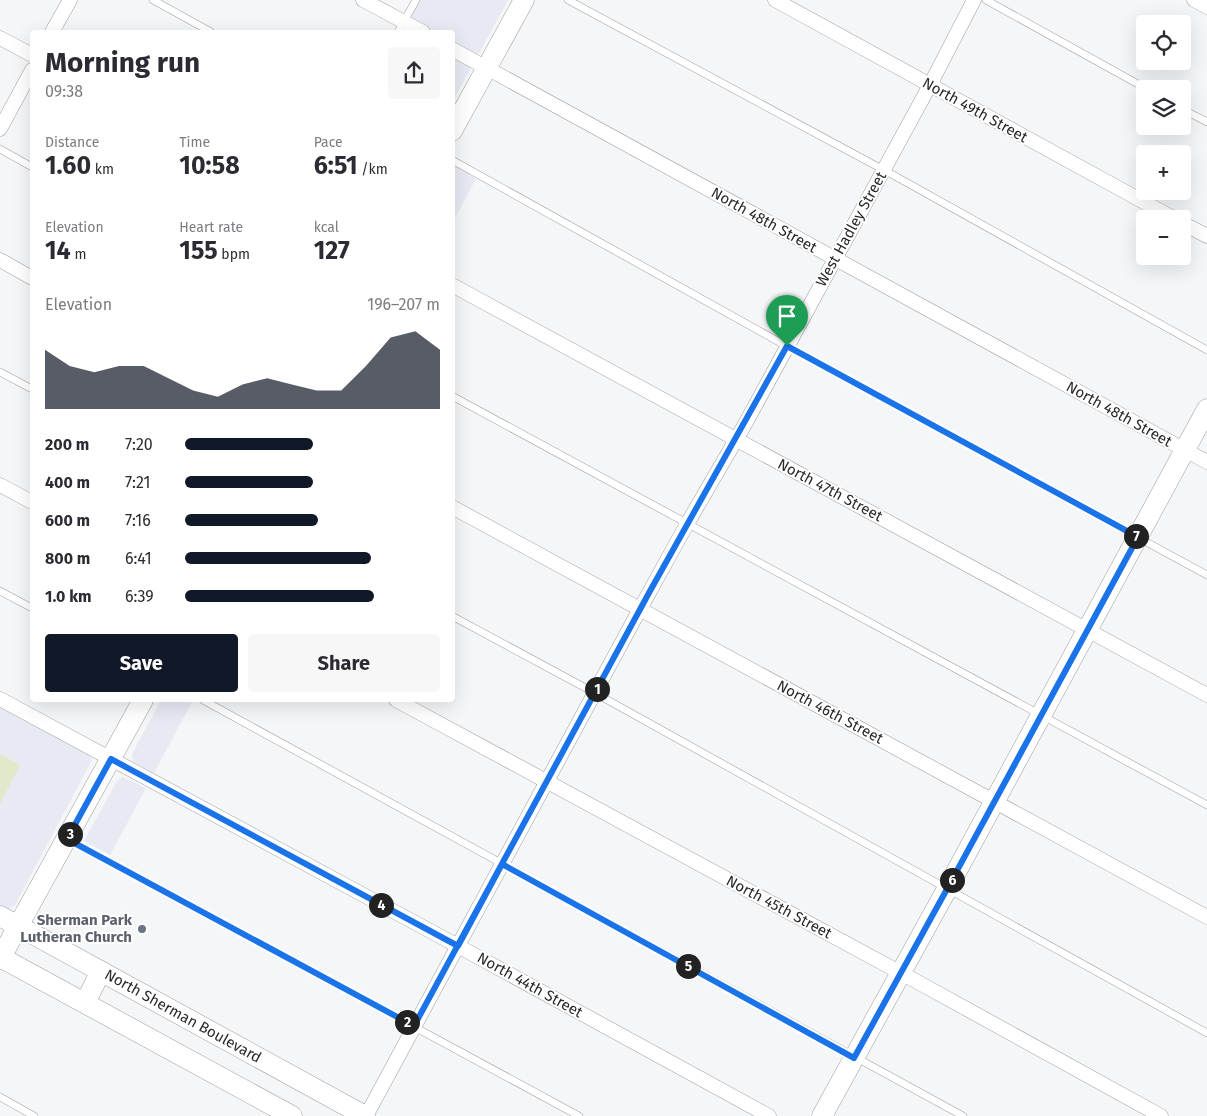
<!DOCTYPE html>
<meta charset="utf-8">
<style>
:root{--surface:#fff;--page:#f7f7f7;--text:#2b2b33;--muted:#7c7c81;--accent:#111827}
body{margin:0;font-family:"Fira Sans",sans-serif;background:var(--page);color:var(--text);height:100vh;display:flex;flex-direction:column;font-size:19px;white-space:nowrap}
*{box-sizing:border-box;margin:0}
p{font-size:16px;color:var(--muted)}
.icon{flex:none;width:28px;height:28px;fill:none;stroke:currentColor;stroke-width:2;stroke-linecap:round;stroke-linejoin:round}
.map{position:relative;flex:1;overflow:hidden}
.sheet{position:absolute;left:30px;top:30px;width:425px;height:672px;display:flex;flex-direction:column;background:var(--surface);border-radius:5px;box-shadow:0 5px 20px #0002}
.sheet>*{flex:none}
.tools{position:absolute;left:1136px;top:15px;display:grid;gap:10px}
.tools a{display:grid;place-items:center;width:55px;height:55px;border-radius:5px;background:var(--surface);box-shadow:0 5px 20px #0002;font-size:25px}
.pin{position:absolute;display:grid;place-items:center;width:42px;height:42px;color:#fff;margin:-51px -21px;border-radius:50% 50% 50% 0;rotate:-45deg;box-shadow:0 0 5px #0007}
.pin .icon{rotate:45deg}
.km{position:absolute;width:25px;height:25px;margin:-12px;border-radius:50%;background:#222;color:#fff;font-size:14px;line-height:25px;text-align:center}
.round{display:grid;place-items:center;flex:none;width:52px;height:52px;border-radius:5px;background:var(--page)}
.head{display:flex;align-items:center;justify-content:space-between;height:85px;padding:0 15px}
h1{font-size:28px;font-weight:700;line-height:38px}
.metrics{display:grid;grid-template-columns:repeat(3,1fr);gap:8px;height:85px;padding:5px 15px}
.metrics div{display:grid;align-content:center}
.metrics b{font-size:25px;font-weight:700}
.metrics small{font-size:14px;font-weight:400}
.metrics p{font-size:14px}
.chart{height:140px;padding:10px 15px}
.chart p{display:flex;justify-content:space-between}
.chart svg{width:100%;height:90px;margin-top:5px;fill:var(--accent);opacity:.7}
.button{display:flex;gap:10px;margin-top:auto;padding:10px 15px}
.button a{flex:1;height:58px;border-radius:5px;background:var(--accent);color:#fff;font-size:20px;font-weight:700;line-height:58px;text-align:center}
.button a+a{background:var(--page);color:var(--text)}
ul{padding:0 15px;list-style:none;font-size:16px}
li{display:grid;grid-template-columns:80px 60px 1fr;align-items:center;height:38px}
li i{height:12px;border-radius:6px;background:var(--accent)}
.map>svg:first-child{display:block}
.built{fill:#e7eaf3}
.green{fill:#e0e9c9}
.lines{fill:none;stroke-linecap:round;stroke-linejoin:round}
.lane-casing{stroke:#9d9e9f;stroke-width:8}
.street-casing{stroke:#9d9e9f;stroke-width:15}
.secondary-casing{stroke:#9d9e9f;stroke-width:21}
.lane{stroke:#fff;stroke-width:7}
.street{stroke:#fff;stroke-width:14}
.secondary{stroke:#fff;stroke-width:20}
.route-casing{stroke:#fff;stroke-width:10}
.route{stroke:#1a73e8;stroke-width:6}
.worship-dot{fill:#6b7280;stroke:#fff;stroke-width:2}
.labels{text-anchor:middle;stroke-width:4;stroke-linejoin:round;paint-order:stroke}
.street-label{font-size:15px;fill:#29292a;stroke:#fff}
.worship-label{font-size:15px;font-weight:bold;fill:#5b616d;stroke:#fff;text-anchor:end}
</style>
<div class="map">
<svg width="1207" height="1116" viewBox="0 0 1207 1116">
<rect width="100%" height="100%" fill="#f5f6f8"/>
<!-- built -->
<g class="built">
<path d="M419,0H508L453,101L452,32H401Z"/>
<path d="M453,165L476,179L453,222Z"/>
<path d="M161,700H188L192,702L154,773L134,762L132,757L133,752Z"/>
<path d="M0,706L88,753L92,760L15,905L8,909L0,906Z"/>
<path d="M123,777L146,788L110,855L84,841L117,781Z"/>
</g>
<!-- green -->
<path class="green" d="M0,754L20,765L0,804Z"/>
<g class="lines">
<defs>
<g id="lane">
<path d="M153,0L211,32"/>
<path d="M568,0L895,176L1207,350"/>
<path d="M986,0L1147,89"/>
<path d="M398,32L416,0"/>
<path d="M1182,109L1207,122"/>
<path d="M0,149L32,167"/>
<path d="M452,160L799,353L1207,575"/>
<path d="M0,372L32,389"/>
<path d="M452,396L1207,805"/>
<path d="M0,591L32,608"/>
<path d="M452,616L595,693L1207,1033"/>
<path d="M203,700L963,1116"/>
<path d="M67,839L579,1116"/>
<path d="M0,1097L34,1116"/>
</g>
<g id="street">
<path d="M363,0L423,32"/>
<path d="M775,0L1175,219"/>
<path d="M1194,0L1207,7"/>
<path d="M52,32L70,0"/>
<path d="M0,38L32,55"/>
<path d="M452,49L1207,462"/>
<path d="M0,129L32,70"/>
<path d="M1182,223L1207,236"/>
<path d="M0,260L32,278"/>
<path d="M452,285L1207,695"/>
<path d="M0,485L32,502"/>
<path d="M452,507L1207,917"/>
<path d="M0,699L447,940L769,1116"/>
<path d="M396,700L914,980L1161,1116"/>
<path d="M366,1116L634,620L687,524L744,426L930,85L974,0"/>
</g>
<g id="secondary">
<path d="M452,131L524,0"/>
<path d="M0,916L365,1116"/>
<path d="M0,957L292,1116"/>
<path d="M0,959L143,700"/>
<path d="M85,1003L101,971"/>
<path d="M822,1116L947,889L1207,409"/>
</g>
</defs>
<!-- lane casing -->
<use href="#lane" class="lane-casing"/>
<!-- street casing -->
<use href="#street" class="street-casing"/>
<!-- secondary casing -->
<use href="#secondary" class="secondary-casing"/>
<!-- lane -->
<use href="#lane" class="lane"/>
<!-- street -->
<use href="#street" class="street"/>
<!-- secondary -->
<use href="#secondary" class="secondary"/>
</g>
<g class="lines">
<defs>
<path id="route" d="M787,346C742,428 695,509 650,591C570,736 493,882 414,1026L67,839L111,759L458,946L502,864L854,1058L947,889L1138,537L787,346"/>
</defs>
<!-- route casing -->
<use href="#route" class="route-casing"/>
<!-- route -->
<use href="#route" class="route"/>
</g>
<!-- markers -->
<circle class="worship-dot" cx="142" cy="929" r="5"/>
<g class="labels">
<!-- street labels -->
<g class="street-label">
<text transform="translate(975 110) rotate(29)" y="5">North 49th Street</text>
<text transform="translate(764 220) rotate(29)" y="5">North 48th Street</text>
<text transform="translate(851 229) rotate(-61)" y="5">West Hadley Street</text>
<text transform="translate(1119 414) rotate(29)" y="5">North 48th Street</text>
<text transform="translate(830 490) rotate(28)" y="5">North 47th Street</text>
<text transform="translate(830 712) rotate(28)" y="5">North 46th Street</text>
<text transform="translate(779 907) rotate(28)" y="5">North 45th Street</text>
<text transform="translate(530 985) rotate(29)" y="5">North 44th Street</text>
<text transform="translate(183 1016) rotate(29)" y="5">North Sherman Boulevard</text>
</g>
<!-- worship labels -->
<g class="worship-label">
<text x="132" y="925">Sherman Park<tspan x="132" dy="17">Lutheran Church</tspan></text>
</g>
</g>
</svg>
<div class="tools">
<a><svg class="icon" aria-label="locate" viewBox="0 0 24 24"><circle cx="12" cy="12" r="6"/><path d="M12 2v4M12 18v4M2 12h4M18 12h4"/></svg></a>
<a><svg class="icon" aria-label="layers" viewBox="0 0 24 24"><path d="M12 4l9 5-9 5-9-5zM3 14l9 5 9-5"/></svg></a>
<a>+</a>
<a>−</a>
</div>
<div class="pin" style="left:787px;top:346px;background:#1e9e55"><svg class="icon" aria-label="arrive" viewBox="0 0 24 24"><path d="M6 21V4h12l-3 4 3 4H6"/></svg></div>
<b class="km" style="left:597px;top:689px">1</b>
<b class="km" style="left:407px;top:1022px">2</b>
<b class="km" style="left:70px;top:834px">3</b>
<b class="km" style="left:381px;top:905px">4</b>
<b class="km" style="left:688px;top:966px">5</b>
<b class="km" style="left:952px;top:880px">6</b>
<b class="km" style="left:1136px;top:536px">7</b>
<section class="sheet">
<div class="head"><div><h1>Morning run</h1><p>09:38</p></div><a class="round"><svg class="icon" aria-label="share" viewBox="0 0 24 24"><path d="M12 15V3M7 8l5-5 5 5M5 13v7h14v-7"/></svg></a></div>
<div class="metrics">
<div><p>Distance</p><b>1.60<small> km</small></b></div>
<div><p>Time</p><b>10:58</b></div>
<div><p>Pace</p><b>6:51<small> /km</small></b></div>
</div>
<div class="metrics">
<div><p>Elevation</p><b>14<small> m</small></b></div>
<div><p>Heart rate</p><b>155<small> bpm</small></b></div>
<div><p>kcal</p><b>127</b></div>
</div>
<div class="chart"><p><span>Elevation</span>196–207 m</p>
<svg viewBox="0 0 160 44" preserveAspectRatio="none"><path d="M0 44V15L10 23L20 26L30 23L40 23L50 29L60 35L70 38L80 32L90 29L100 32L110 35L120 35L130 23L140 9L150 6L160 15V44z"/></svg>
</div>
<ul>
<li><b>200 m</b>7:20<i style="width:50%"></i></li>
<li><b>400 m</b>7:21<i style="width:50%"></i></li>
<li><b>600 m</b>7:16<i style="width:52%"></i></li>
<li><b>800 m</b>6:41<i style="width:73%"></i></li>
<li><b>1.0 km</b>6:39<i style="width:74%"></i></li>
</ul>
<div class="button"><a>Save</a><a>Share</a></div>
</section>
</div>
